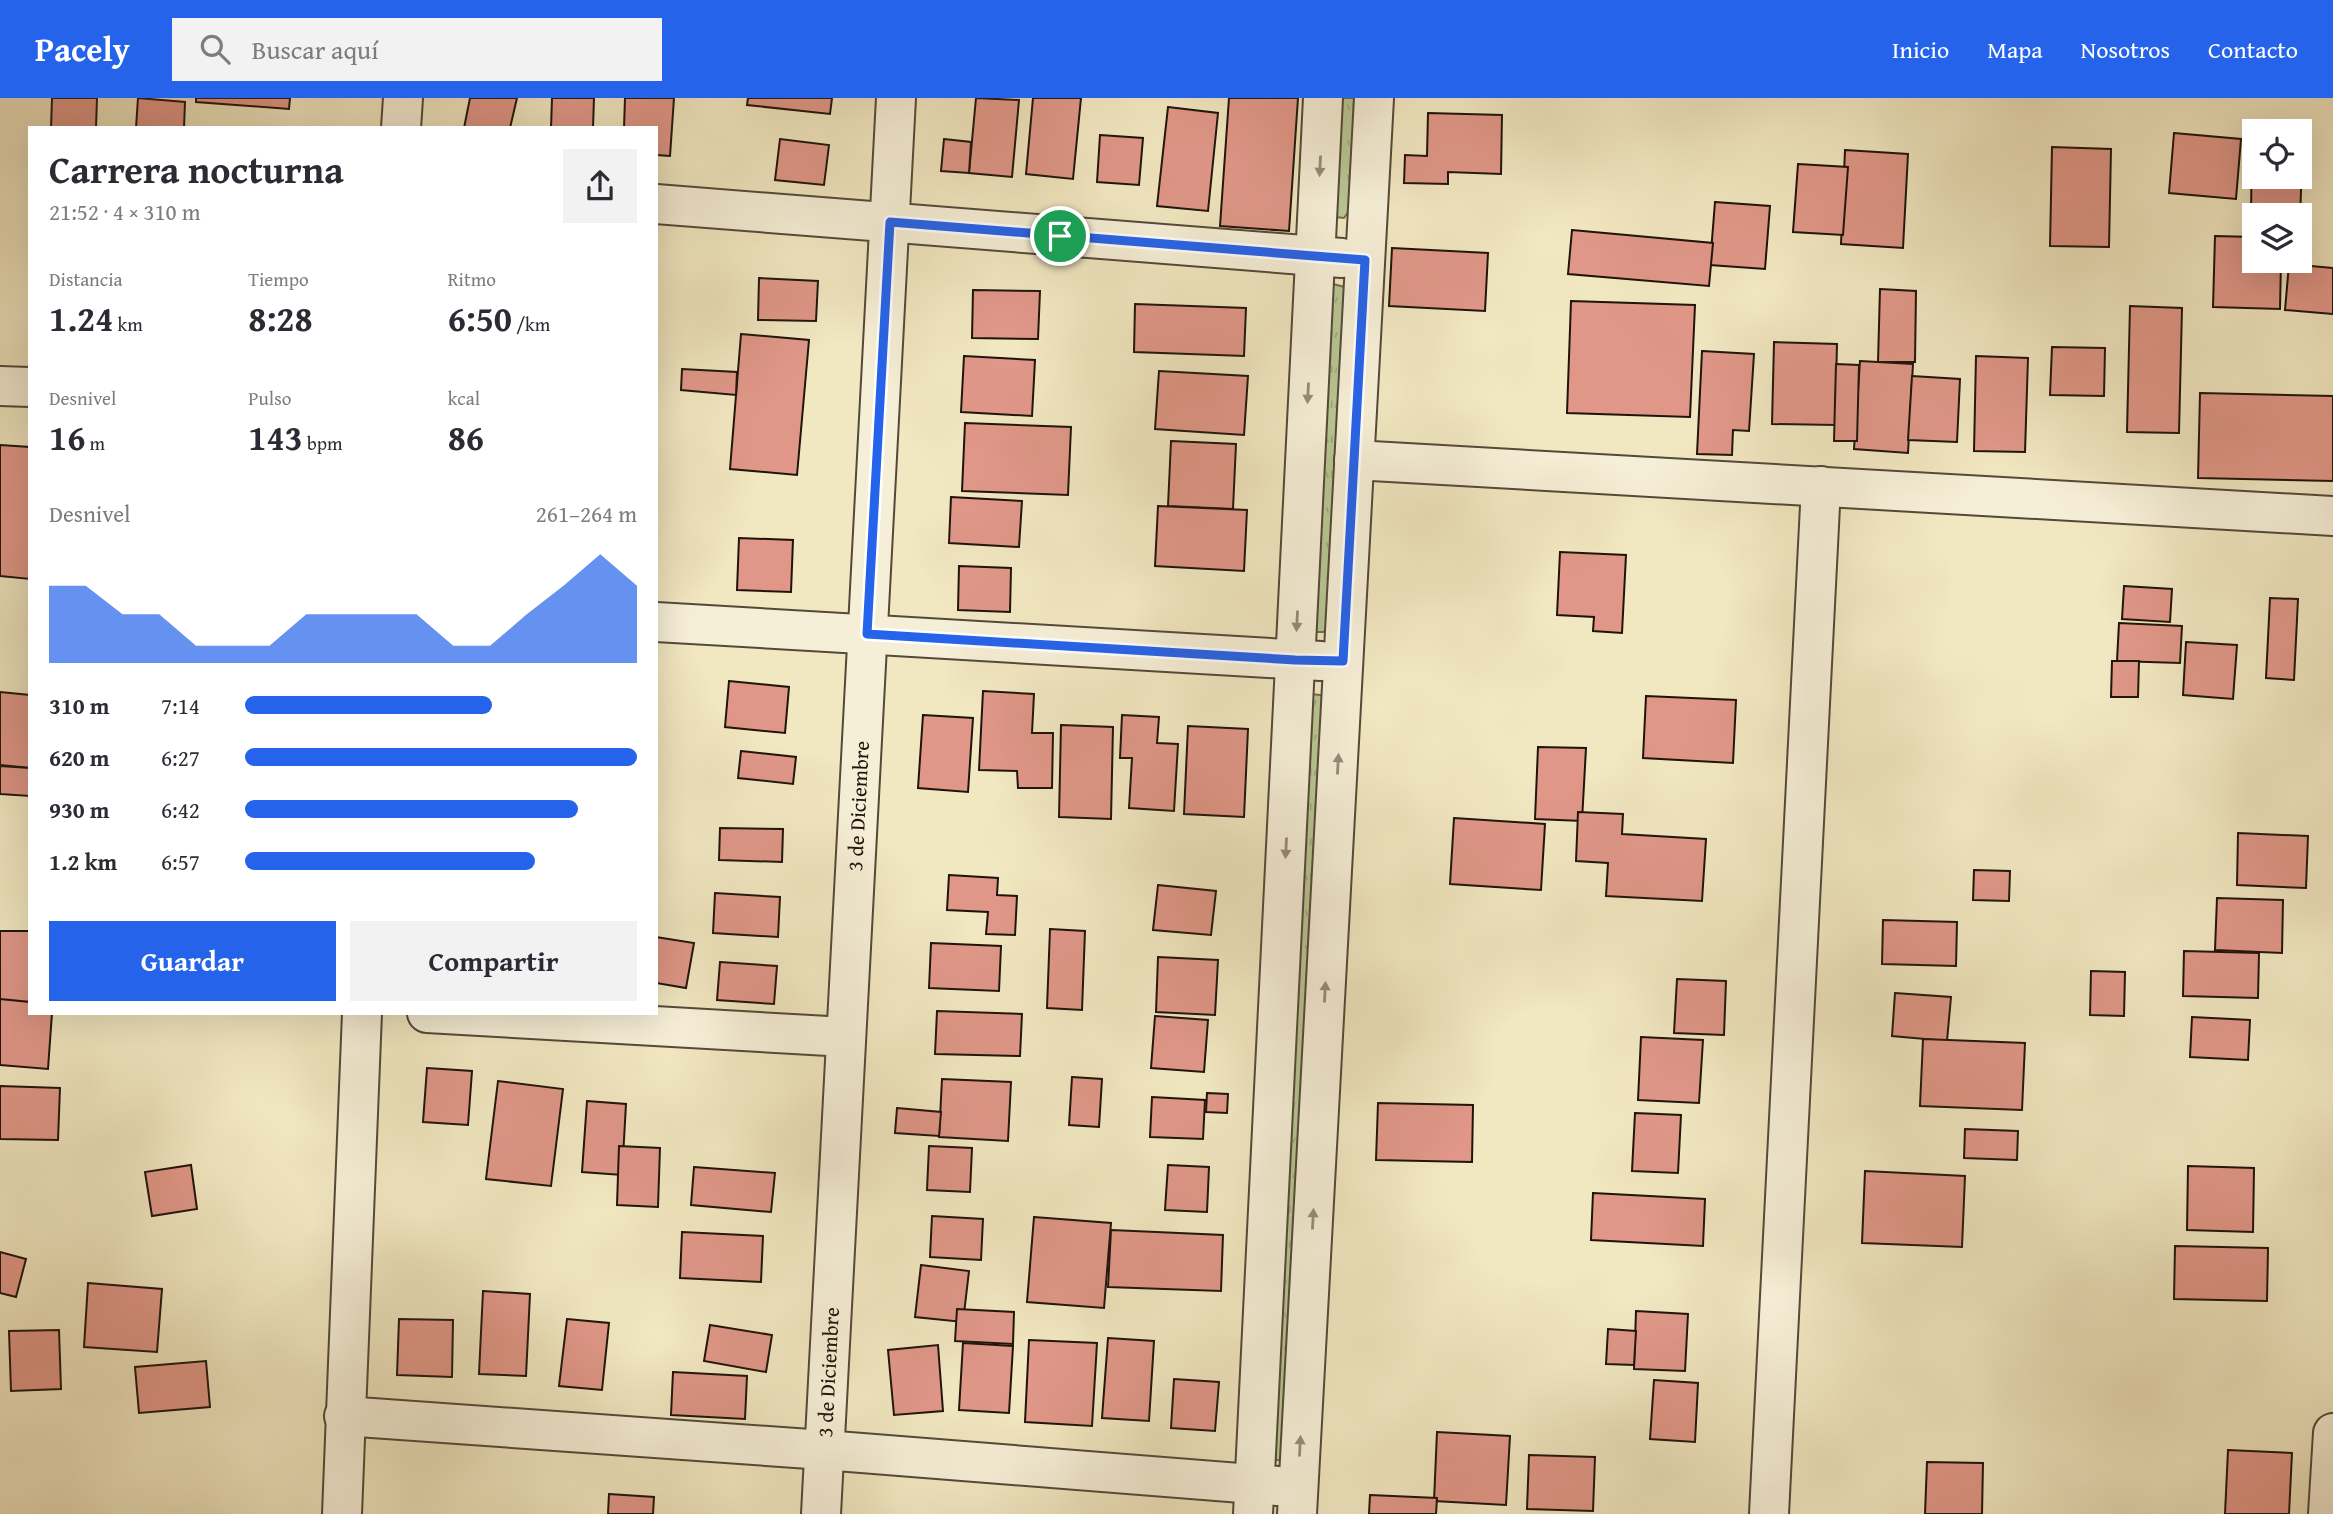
<!DOCTYPE html>
<html lang="es">
<meta charset="utf-8">
<style>
:root{--surface:#fff;--page:#f2f2f3;--text:#2b2b33;--muted:#7c7c81;--accent:#2563eb}
body{margin:0;font-family:"Gentium Book Plus",serif;background:var(--page);color:var(--text);height:100vh;display:flex;flex-direction:column;font-size:26px;white-space:nowrap}
*{box-sizing:border-box;margin:0}
p{font-size:23px;color:var(--muted)}
.icon{flex:none;width:38px;height:38px;fill:none;stroke:currentColor;stroke-width:2;stroke-linecap:round;stroke-linejoin:round}
.map{position:relative;flex:1;overflow:hidden}
.details{position:absolute;left:28px;top:28px;width:630px;height:889px;display:flex;flex-direction:column;background:var(--surface);border-radius:0px;box-shadow:0 7px 28px #0002}
.details>*{flex:none}
.buttons{position:absolute;left:2242px;top:21px;display:grid;gap:14px}
.buttons a{display:grid;place-items:center;width:70px;height:70px;border-radius:0px;background:var(--surface);box-shadow:0 7px 28px #0002;font-size:35px}
.pin{position:absolute;display:grid;place-items:center;width:60px;height:60px;color:#fff;margin:-30px;border:4px solid #fff;border-radius:50%;box-shadow:0 2px 7px #0007}
.round{display:grid;place-items:center;flex:none;width:74px;height:74px;border-radius:0px;background:var(--page)}
.head{display:flex;align-items:center;justify-content:space-between;height:119px;padding:0 21px}
h1{font-size:38px;font-weight:700;line-height:52px}
.figures{display:grid;grid-template-columns:repeat(3,1fr);gap:10px;height:119px;padding:7px 21px}
.figures div{display:grid;align-content:center}
.figures b{font-size:35px;font-weight:700}
.figures small{font-size:19px;font-weight:400}
.figures p{font-size:19px}
.chart{height:196px;padding:14px 21px}
.chart p{display:flex;justify-content:space-between}
.chart svg{width:100%;height:126px;margin-top:7px;fill:var(--accent);opacity:.7}
.action{display:flex;gap:14px;margin-top:auto;padding:14px 21px}
.action a{flex:1;height:80px;border-radius:0px;background:var(--accent);color:#fff;font-size:28px;font-weight:700;line-height:80px;text-align:center}
.action a+a{background:var(--page);color:var(--text)}
ul{padding:0 21px;list-style:none;font-size:23px}
li{display:grid;grid-template-columns:112px 84px 1fr;align-items:center;height:52px}
li i{height:18px;border-radius:9px;background:var(--accent)}
header{display:flex;align-items:center;gap:42px;box-sizing:border-box;height:98px;padding:0 35px;background:var(--accent);color:#fff}
header strong{font-size:33px}
nav{display:flex;gap:38px;margin-inline-start:auto;font-size:24px}
.search{width:490px;height:63px;background:var(--page);display:flex;align-items:center;gap:18px;box-sizing:border-box;padding:0 24px;border-radius:0px;color:var(--muted);font-size:26px}
.map>svg:first-child{display:block}
.grass{fill:url(#grass-tufts);stroke:#6c6d50;stroke-width:2}
.building{fill:#e09788;stroke:#1f140b;stroke-width:2}
.lines{fill:none;stroke-linecap:round;stroke-linejoin:round}
.street-casing{stroke:#544938;stroke-width:42}
.street{stroke:#f6efd7;stroke-width:38}
.oneway{fill:#958c7b}
.route-casing{stroke:#fff;stroke-width:14}
.route{stroke:#2563eb;stroke-width:9}
.labels{text-anchor:middle;stroke-width:5;stroke-linejoin:round;paint-order:stroke}
.street-label{font-size:21px;fill:#1f140b;stroke:#f6efd7}
</style>
<header>
<strong>Pacely</strong>
<div class="search"><svg class="icon" aria-label="search" viewBox="0 0 24 24"><circle cx="10" cy="10" r="6"/><path d="M15 15l6 6"/></svg>Buscar aquí</div>
<nav><a>Inicio</a><a>Mapa</a><a>Nosotros</a><a>Contacto</a></nav>
</header>
<div class="map">
<svg width="2333" height="1416" viewBox="0 0 2333 1416">
<defs>
<pattern id="grass-tufts" width="24" height="20" patternUnits="userSpaceOnUse" patternTransform="scale(1.75)"><rect width="24" height="20" fill="#b8c694"/><path d="M3 7l-1-3M5 7V3M7 7l1-3M15 17l-1-3M17 17v-4M19 17l1-3" fill="none" stroke="#9ea97e"/></pattern>
</defs>
<rect width="100%" height="100%" fill="#f1e7c1"/>
<filter id="stains"><feTurbulence type="fractalNoise" baseFrequency=".00286" numOctaves="4"/><feColorMatrix values="0 0 0 0 .2 0 0 0 0 .09 0 0 0 0 .02 0 0 0 .5 -.17"/></filter>
<radialGradient id="worn" r=".72"><stop offset=".6" stop-color="#630" stop-opacity="0"/><stop offset="1" stop-color="#630" stop-opacity=".3"/></radialGradient>
<!-- grass -->
<g class="grass">
<path d="M1337,0H1356L1349,113L1344,120L1335,119Z"/>
<path d="M1333,186L1345,189L1327,532L1323,534H1313Z"/>
<path d="M1311,596L1320,597L1324,600L1284,1361L1272,1363Z"/>
</g>
<!-- building -->
<g class="building">
<path d="M52,0H97L96,30H51Z"/>
<path d="M138,0L185,4L184,30H136Z"/>
<path d="M196,0H290L289,11L196,4Z"/>
<path d="M470,0H517L510,30H464Z"/>
<path d="M552,0H594L593,30H551Z"/>
<path d="M625,0H674L670,58L656,57V30H624Z"/>
<path d="M748,0H832L830,16L747,7Z"/>
<path d="M976,0L1019,2L1012,79L969,75Z"/>
<path d="M1033,0H1081L1073,81L1026,76Z"/>
<path d="M1229,0H1298L1289,133L1220,128Z"/>
<path d="M1168,9L1218,15L1208,113L1157,108Z"/>
<path d="M1428,15L1502,17L1501,76L1448,74V86L1404,85L1405,57L1427,58Z"/>
<path d="M2252,34L2254,79H2300V35H2303L2300,121V117H2254V120L2251,119Z"/>
<path d="M2174,35L2241,41L2236,101L2169,95Z"/>
<path d="M1100,37L1143,40L1139,87L1097,84Z"/>
<path d="M780,41L829,47L824,87L775,82Z"/>
<path d="M944,41L971,44L969,75L941,73Z"/>
<path d="M2052,49L2111,51L2109,149L2050,148Z"/>
<path d="M1845,52L1908,56L1903,150L1841,146Z"/>
<path d="M1798,66L1848,69L1843,137L1793,134Z"/>
<path d="M1715,104L1770,108L1765,171L1710,167Z"/>
<path d="M1572,132L1713,145L1709,188L1568,176Z"/>
<path d="M2215,138L2254,139V163H2281L2280,211L2213,209Z"/>
<path d="M1392,150L1488,155L1485,213L1389,208Z"/>
<path d="M2289,166L2333,170V216L2285,212Z"/>
<path d="M759,180L818,183L816,223L758,222Z"/>
<path d="M1880,191L1916,193L1915,264H1878Z"/>
<path d="M973,192L1040,193L1038,241L972,240Z"/>
<path d="M1571,203L1695,207L1690,319L1567,315Z"/>
<path d="M1135,206L1246,210L1244,258L1134,254Z"/>
<path d="M2130,208L2182,210L2179,335L2127,334Z"/>
<path d="M741,236L809,242L797,377L730,371Z"/>
<path d="M1774,244L1837,246L1835,327L1772,326Z"/>
<path d="M2052,249L2105,250L2104,298L2050,297Z"/>
<path d="M1702,253L1754,256L1749,333L1733,332L1732,357L1697,356Z"/>
<path d="M964,258L1035,262L1032,318L961,314Z"/>
<path d="M1976,258L2028,260L2025,354L1974,353Z"/>
<path d="M1860,263L1913,266L1908,355L1854,351Z"/>
<path d="M1836,266L1859,267L1857,343H1834Z"/>
<path d="M682,271L737,274L736,297L681,292Z"/>
<path d="M1159,273L1248,278L1244,337L1155,331Z"/>
<path d="M1912,278L1960,281L1957,344L1908,342Z"/>
<path d="M2200,295L2333,298V383L2198,380Z"/>
<path d="M965,325L1071,329L1068,397L962,393Z"/>
<path d="M1171,343L1236,346L1233,411L1168,408Z"/>
<path d="M0,347L30,349V481L0,478Z"/>
<path d="M951,399L1022,403L1019,449L949,445Z"/>
<path d="M1158,408L1247,412L1244,473L1155,468Z"/>
<path d="M739,440L793,442L791,494L737,492Z"/>
<path d="M1560,454L1626,457L1622,535L1593,533L1594,519L1557,517Z"/>
<path d="M959,468L1011,470L1010,514L958,512Z"/>
<path d="M2124,488L2172,491L2170,524L2122,521Z"/>
<path d="M2270,500L2298,501L2294,582L2266,580Z"/>
<path d="M2119,525L2182,528L2180,565L2117,563Z"/>
<path d="M2186,544L2237,547L2233,601L2183,597Z"/>
<path d="M2112,563H2139L2138,599H2111Z"/>
<path d="M729,583L789,589L785,635L725,629Z"/>
<path d="M983,593L1034,596L1032,635H1053L1052,690H1018L1017,673L979,672Z"/>
<path d="M0,594L30,597V670L0,667Z"/>
<path d="M1646,598L1736,602L1733,665L1643,660Z"/>
<path d="M923,617L973,620L968,694L918,690Z"/>
<path d="M1122,617L1159,619L1157,645L1178,646L1174,713L1129,710L1132,660H1120Z"/>
<path d="M1061,627L1113,629L1111,721L1059,719Z"/>
<path d="M1188,628L1248,631L1244,719L1184,716Z"/>
<path d="M1538,649L1586,650L1582,723L1535,721Z"/>
<path d="M741,653L796,659L793,686L738,680Z"/>
<path d="M0,668L30,670V698L0,696Z"/>
<path d="M1578,714L1623,716L1622,736L1706,741L1702,803L1606,798L1608,765L1576,763Z"/>
<path d="M1454,720L1545,726L1541,792L1450,786Z"/>
<path d="M720,730L783,731L782,764L719,762Z"/>
<path d="M2238,735L2308,738L2306,790L2237,787Z"/>
<path d="M1974,772L2010,773L2009,803L1973,802Z"/>
<path d="M949,777L998,780L997,797L1017,798L1015,837L986,836L988,814L947,812Z"/>
<path d="M1158,787L1216,793L1211,837L1153,832Z"/>
<path d="M715,795L780,799L778,839L713,835Z"/>
<path d="M2217,800L2283,802L2282,855L2215,852Z"/>
<path d="M1883,822L1957,824L1956,868L1882,866Z"/>
<path d="M1050,831L1085,833L1082,912L1047,910Z"/>
<rect x="0" y="833" width="30" height="72"/>
<path d="M656,839L694,845L686,890L656,885Z"/>
<path d="M931,845L1001,848L999,893L929,890Z"/>
<path d="M2184,853L2259,855L2258,900L2183,898Z"/>
<path d="M1158,859L1218,862L1215,917L1156,914Z"/>
<path d="M720,864L777,868L774,906L717,902Z"/>
<path d="M2091,873L2125,874L2124,918L2090,917Z"/>
<path d="M1677,881L1726,883L1724,937L1674,935Z"/>
<path d="M1895,895L1951,899L1947,943L1892,938Z"/>
<path d="M0,901L30,904V915H52L48,971L0,967Z"/>
<path d="M937,913L1022,916L1020,958L935,956Z"/>
<path d="M1155,918L1208,922L1204,974L1151,970Z"/>
<path d="M2192,919L2250,922L2248,962L2190,959Z"/>
<path d="M1641,939L1703,942L1699,1005L1638,1002Z"/>
<path d="M1923,941L2025,945L2022,1012L1920,1008Z"/>
<path d="M427,970L472,973L468,1027L423,1024Z"/>
<path d="M1072,979L1102,981L1099,1029L1069,1027Z"/>
<path d="M942,981L1011,984L1008,1043L939,1039Z"/>
<path d="M498,983L563,991L551,1088L486,1081Z"/>
<path d="M0,988L60,990L58,1042L0,1041Z"/>
<path d="M1207,995L1228,996L1227,1015L1206,1014Z"/>
<path d="M1152,999L1205,1002L1203,1041L1150,1039Z"/>
<path d="M587,1003L626,1006L622,1077L582,1074Z"/>
<path d="M1378,1005L1473,1007L1472,1064L1376,1062Z"/>
<path d="M897,1010L941,1014L939,1038L895,1035Z"/>
<path d="M1635,1015L1681,1017L1678,1075L1632,1073Z"/>
<path d="M1965,1031L2018,1033L2017,1062L1964,1060Z"/>
<path d="M619,1048L660,1050L658,1109L617,1107Z"/>
<path d="M929,1048L972,1050L970,1094L927,1092Z"/>
<path d="M191,1067L197,1111L152,1118L145,1074Z"/>
<path d="M1168,1067L1209,1069L1207,1114L1165,1112Z"/>
<path d="M2188,1068L2254,1070L2253,1134L2187,1132Z"/>
<path d="M694,1069L775,1075L771,1114L691,1107Z"/>
<path d="M1865,1073L1965,1078L1962,1149L1862,1145Z"/>
<path d="M1593,1095L1705,1101L1703,1148L1591,1142Z"/>
<path d="M932,1118L983,1121L981,1162L930,1159Z"/>
<path d="M1034,1119L1111,1125L1104,1210L1027,1204Z"/>
<path d="M1111,1132L1223,1137L1221,1193L1108,1189Z"/>
<path d="M682,1134L763,1138L761,1184L680,1180Z"/>
<path d="M2175,1148L2268,1150L2267,1203L2174,1201Z"/>
<path d="M0,1154L26,1161L16,1199L0,1195Z"/>
<path d="M921,1167L969,1173L963,1224L915,1219Z"/>
<path d="M88,1185L162,1191L157,1254L84,1249Z"/>
<path d="M483,1193L530,1196L526,1278L479,1276Z"/>
<path d="M957,1211L1014,1214L1013,1246L955,1243Z"/>
<path d="M1636,1213L1688,1216L1685,1273L1634,1271Z"/>
<path d="M399,1221L453,1222L452,1279L397,1277Z"/>
<path d="M567,1221L609,1225L602,1292L559,1288Z"/>
<path d="M710,1227L772,1237L766,1274L704,1263Z"/>
<path d="M1608,1231L1636,1233L1634,1267L1606,1266Z"/>
<path d="M59,1232L61,1291L11,1293L9,1233Z"/>
<path d="M1108,1240L1154,1243L1149,1323L1102,1320Z"/>
<path d="M1029,1242L1097,1245L1092,1328L1025,1324Z"/>
<path d="M963,1245L1013,1248L1009,1315L959,1312Z"/>
<path d="M938,1247L943,1313L894,1317L888,1252Z"/>
<path d="M206,1263L210,1309L139,1315L135,1269Z"/>
<path d="M673,1274L747,1278L745,1321L671,1317Z"/>
<path d="M1174,1281L1219,1284L1215,1333L1171,1330Z"/>
<path d="M1654,1282L1698,1285L1695,1344L1650,1341Z"/>
<path d="M1437,1334L1510,1338L1506,1407L1434,1403Z"/>
<path d="M2228,1352L2292,1355L2289,1416H2225Z"/>
<path d="M1529,1357L1595,1359L1593,1413L1527,1411Z"/>
<path d="M1927,1364L1983,1365L1982,1416H1925Z"/>
<path d="M609,1396L654,1399L653,1416H608Z"/>
<path d="M1370,1397L1437,1400L1436,1416H1369Z"/>
</g>
<g class="lines">
<defs>
<g id="street">
<path d="M401,30L403,0"/>
<path d="M656,106L1342,160"/>
<path d="M0,288L30,289"/>
<path d="M1354,362L2333,418"/>
<path d="M656,524L1321,563"/>
<path d="M427,915L846,939"/>
<path d="M344,1318L824,1352L1278,1388"/>
<path d="M342,1416L362,915"/>
<path id="s1" d="M821,1416L896,0"/>
<path d="M1253,1416L1323,0"/>
<path d="M1297,1416L1374,0"/>
<path d="M1769,1416L1821,388"/>
<path d="M2328,1416L2333,1335"/>
</g>
</defs>
<!-- street casing -->
<use href="#street" class="street-casing"/>
<!-- street -->
<use href="#street" class="street"/>
</g>
<!-- one-way arrows -->
<defs><path id="oneway-solid" d="M-6-.8H1V-3.2L6.5 0L1 3.2V.8H-6Z" transform="scale(1.75)"/></defs>
<g class="oneway">
<use href="#oneway-solid" transform="translate(1320 68) rotate(93)"/>
<use href="#oneway-solid" transform="translate(1308 295) rotate(93)"/>
<use href="#oneway-solid" transform="translate(1297 523) rotate(93)"/>
<use href="#oneway-solid" transform="translate(1338 666) rotate(-87)"/>
<use href="#oneway-solid" transform="translate(1286 750) rotate(93)"/>
<use href="#oneway-solid" transform="translate(1325 894) rotate(-87)"/>
<use href="#oneway-solid" transform="translate(1313 1121) rotate(-87)"/>
<use href="#oneway-solid" transform="translate(1300 1348) rotate(-87)"/>
</g>
<g class="lines">
<defs>
<path id="route" d="M890,124L1365,162L1343,563L1295,562L867,536Z"/>
</defs>
<!-- route casing -->
<use href="#route" class="route-casing"/>
<!-- route -->
<use href="#route" class="route"/>
</g>
<g class="labels">
<!-- street labels -->
<g class="street-label">
<text dy="7" stroke="none"><textPath href="#s1" startOffset="709">3 de Diciembre</textPath></text>
<text dy="7" stroke="none"><textPath href="#s1" startOffset="142">3 de Diciembre</textPath></text>
</g>
</g>
<rect width="100%" height="100%" filter="url(#stains)"/>
<rect width="100%" height="100%" fill="url(#worn)"/>
</svg>
<div class="buttons">
<a><svg class="icon" aria-label="locate" viewBox="0 0 24 24"><circle cx="12" cy="12" r="6"/><path d="M12 2v4M12 18v4M2 12h4M18 12h4"/></svg></a>
<a><svg class="icon" aria-label="layers" viewBox="0 0 24 24"><path d="M12 4l9 5-9 5-9-5zM3 14l9 5 9-5"/></svg></a>
</div>
<div class="pin" style="left:1060px;top:138px;background:#1e9e55"><svg class="icon" aria-label="arrive" viewBox="0 0 24 24"><path d="M6 21V4h12l-3 4 3 4H6"/></svg></div>
<section class="details">
<div class="head"><div><h1>Carrera nocturna</h1><p>21:52 · 4 × 310 m</p></div><a class="round"><svg class="icon" aria-label="share" viewBox="0 0 24 24"><path d="M12 15V3M7 8l5-5 5 5M5 13v7h14v-7"/></svg></a></div>
<div class="figures">
<div><p>Distancia</p><b>1.24<small> km</small></b></div>
<div><p>Tiempo</p><b>8:28</b></div>
<div><p>Ritmo</p><b>6:50<small> /km</small></b></div>
</div>
<div class="figures">
<div><p>Desnivel</p><b>16<small> m</small></b></div>
<div><p>Pulso</p><b>143<small> bpm</small></b></div>
<div><p>kcal</p><b>86</b></div>
</div>
<div class="chart"><p><span>Desnivel</span>261–264 m</p>
<svg viewBox="0 0 160 44" preserveAspectRatio="none"><path d="M0 44V17L10 17L20 27L30 27L40 38L50 38L60 38L70 27L80 27L90 27L100 27L110 38L120 38L130 27L140 17L150 6L160 17V44z"/></svg>
</div>
<ul>
<li><b>310 m</b>7:14<i style="width:63%"></i></li>
<li><b>620 m</b>6:27<i style="width:100%"></i></li>
<li><b>930 m</b>6:42<i style="width:85%"></i></li>
<li><b>1.2 km</b>6:57<i style="width:74%"></i></li>
</ul>
<div class="action"><a>Guardar</a><a>Compartir</a></div>
</section>
</div>
